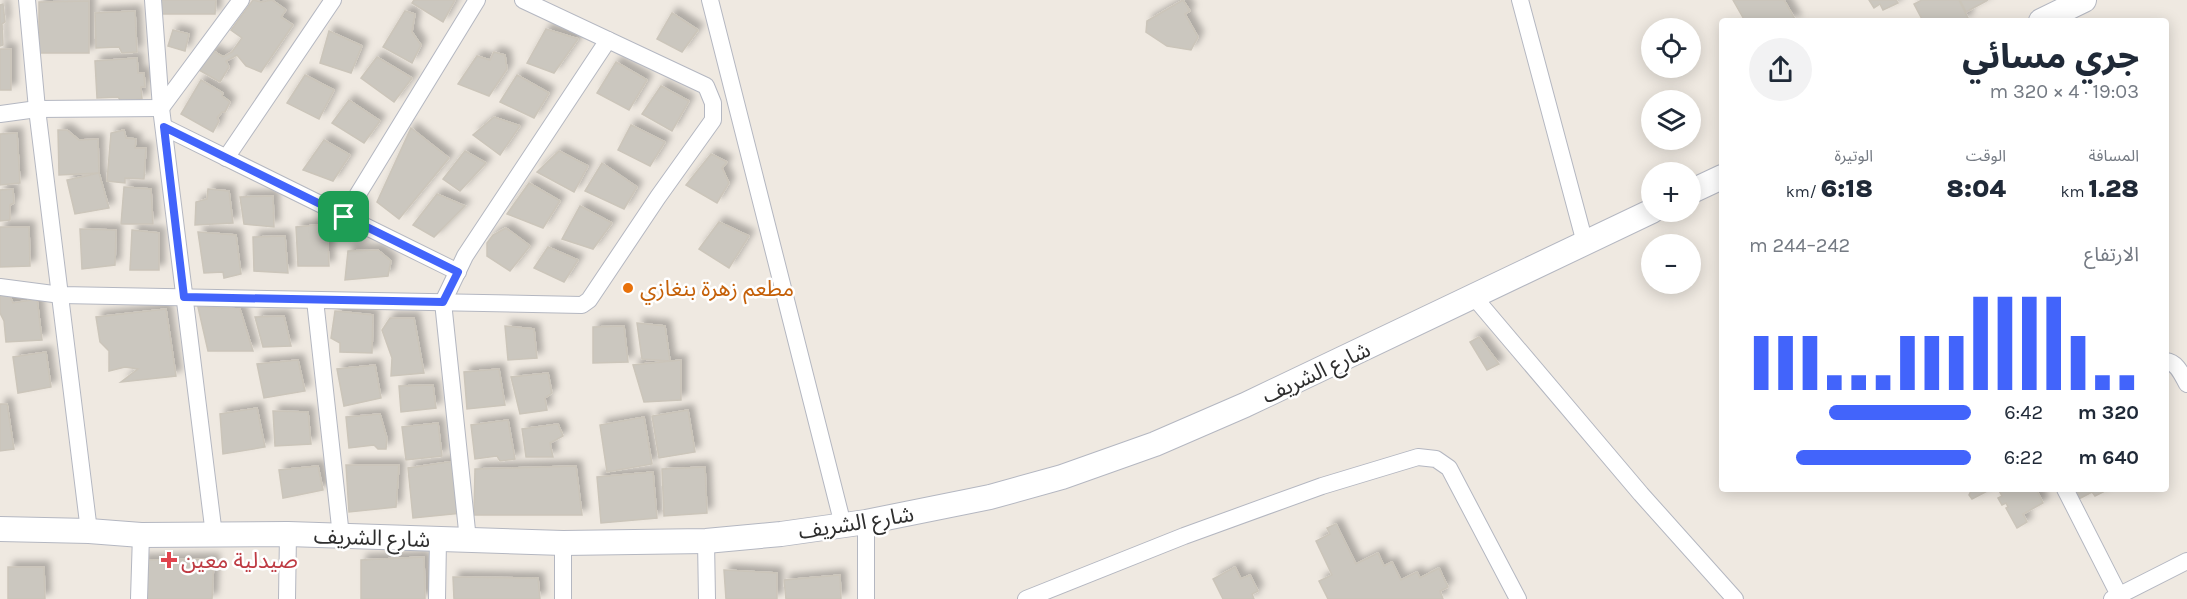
<!DOCTYPE html>
<html lang="ar">
<meta charset="utf-8">
<style>
:root{--surface:#fff;--page:#f2f2f3;--text:#1f2937;--muted:#747a83;--accent:#4264fb}
body{margin:0;font-family:Karla,"Noto Sans Arabic",sans-serif;background:var(--page);color:var(--text);direction:rtl;height:100vh;display:flex;flex-direction:column;font-size:22px;white-space:nowrap}
*{box-sizing:border-box;margin:0}
p{font-size:20px;color:var(--muted)}
.icon{flex:none;width:33px;height:33px;fill:none;stroke:currentColor;stroke-width:2;stroke-linecap:round;stroke-linejoin:round}
.map{position:relative;flex:1;overflow:hidden;direction:ltr}
.side{position:absolute;left:1719px;top:18px;width:450px;height:474px;display:flex;flex-direction:column;background:var(--surface);border-radius:6px;box-shadow:0 3px 15px #0003;direction:rtl}
.side>*{flex:none}
.tools{position:absolute;left:1641px;top:18px;display:grid;gap:12px}
.tools a{display:grid;place-items:center;width:60px;height:60px;border-radius:50%;background:var(--surface);box-shadow:0 3px 15px #0003;font-size:30px}
.pin{position:absolute;display:grid;place-items:center;width:51px;height:51px;color:#fff;margin:-26px;border-radius:12px;box-shadow:0 3px 9px #0006}
.round{display:grid;place-items:center;flex:none;width:63px;height:63px;border-radius:32px;background:var(--page)}
.headline{display:flex;align-items:center;justify-content:space-between;height:102px;padding:0 30px}
h1{font-size:33px;font-weight:800;line-height:45px}
.figures{display:grid;grid-template-columns:repeat(3,1fr);gap:9px;height:102px;padding:6px 30px}
.figures div{display:grid;align-content:center}
.figures b{font-size:26px;font-weight:800}
.figures small{font-size:16px;font-weight:400}
.figures p{font-size:16px}
.chart{height:168px;padding:12px 30px}
.chart p{display:flex;justify-content:space-between}
.chart svg{width:100%;height:108px;margin-top:6px;stroke:var(--accent);stroke-width:6}
ul{padding:0 30px;list-style:none;font-size:20px}
li{display:grid;grid-template-columns:96px 72px 1fr;align-items:center;height:45px}
li i{height:15px;border-radius:8px;background:var(--accent)}
.map>svg:first-child{display:block}
.building{fill:#cbc7bf;stroke:#cbc5ba;stroke-width:1.5;filter:url(#shadow)}
.lines{fill:none;stroke-linecap:round;stroke-linejoin:round}
.minor-casing{stroke:#b4b7c1;stroke-width:18}
.secondary-casing{stroke:#b4b7c1;stroke-width:26}
.minor{stroke:#fff;stroke-width:16}
.secondary{stroke:#fff;stroke-width:24}
.route-casing{stroke:#fff;stroke-width:12}
.route{stroke:#4264fb;stroke-width:8}
.food-dot{fill:#e8710a;stroke:#fff;stroke-width:2}
.health-dot{fill:#e0444e;stroke:#fff;stroke-width:2}
.labels{text-anchor:middle;stroke-width:5;stroke-linejoin:round;paint-order:stroke}
.food-label{font-size:22px;fill:#c56008;stroke:#fff;text-anchor:start}
.street-label{font-size:22px;fill:#2e2e2e;stroke:#fff}
.health-label{font-size:22px;fill:#be3a42;stroke:#fff;text-anchor:start}
</style>
<div class="map">
<svg width="2187" height="599" viewBox="0 0 2187 599">
<defs>
<filter id="shadow"><feDropShadow dx="5.5" dy="-5.5" stdDeviation="3" flood-color="#0004"/></filter>
</defs>
<rect width="100%" height="100%" fill="#efe9e1"/>
<!-- building -->
<g class="building">
<path d="M160,0H216L215,14H160Z"/>
<path d="M253,0L261,2L272,0L286,10L281,17L293,25L261,72L246,66L237,55L226,61L229,67L220,82L199,70L212,50L223,57L232,52L242,38L231,30Z"/>
<path d="M414,0H455L443,22L412,3Z"/>
<path d="M1183,0L1190,11L1185,14L1198,37L1191,50L1167,46L1146,32L1147,21Z"/>
<path d="M1733,0H1784L1796,21H1745Z"/>
<path d="M1869,0H1896L1898,3L1883,10L1880,4L1874,8Z"/>
<path d="M1922,0H1959L1968,18L1962,21H1923L1914,4Z"/>
<path d="M1960,0H1988L1966,12Z"/>
<path d="M89,1V53H39V2Z"/>
<path d="M3,4L5,22L2,24L3,45L0,46V5Z"/>
<path d="M135,11L137,52L122,53L119,47L96,48L95,13Z"/>
<path d="M405,11L415,14L412,32L421,45L412,63L383,47Z"/>
<path d="M672,13L698,30L682,52L657,39Z"/>
<path d="M546,29L578,39L554,73L527,63Z"/>
<path d="M173,30L189,34L185,51L168,46Z"/>
<path d="M329,31L362,46L351,73L320,63Z"/>
<rect x="0" y="49" width="11" height="41"/>
<path d="M494,52L505,55L507,69L489,96L458,84L477,56L490,60Z"/>
<path d="M377,57L412,78L394,102L361,78Z"/>
<path d="M137,58L138,73H144L145,87H141L142,99L121,101L118,97L97,98L95,61Z"/>
<path d="M616,62L647,80L629,110L597,93Z"/>
<path d="M305,75L334,90L319,119L287,103Z"/>
<path d="M517,75L549,93L534,118L500,102Z"/>
<path d="M201,80L223,93L222,96L230,102L225,112H222L217,118L219,121L213,132L181,114Z"/>
<path d="M661,86L689,101L672,131L642,114Z"/>
<path d="M349,100L380,121L364,143L332,123Z"/>
<path d="M494,117L520,126L500,155L473,135Z"/>
<path d="M631,125L665,142L650,166L618,150Z"/>
<path d="M411,128L449,158L399,219L377,202Z"/>
<path d="M58,130H67L79,140L98,139L99,173L59,175Z"/>
<path d="M124,130L126,138L136,139L135,148H146L144,179L125,178V183L107,181L111,133Z"/>
<path d="M17,133L20,183L0,185V134Z"/>
<path d="M324,140L350,155L333,181L303,170Z"/>
<path d="M465,151L486,163L460,191L443,179Z"/>
<path d="M559,151L588,166L574,192L537,172Z"/>
<path d="M711,154L727,162L722,168L729,183L717,203L686,185Z"/>
<path d="M602,163L637,187L624,209L585,191Z"/>
<path d="M99,173L109,208L75,214L67,180Z"/>
<path d="M529,183L560,201L543,228L507,214Z"/>
<path d="M124,187L151,189L153,224H121Z"/>
<path d="M13,189L14,203L10,205V220L0,221V190Z"/>
<path d="M208,189L229,191L233,223L195,225L196,202L207,199Z"/>
<path d="M437,194L465,206L434,237L413,225Z"/>
<path d="M273,196L274,227L244,224L240,197Z"/>
<path d="M580,206L612,223L593,249L562,239Z"/>
<path d="M719,222L749,236L729,268L699,249Z"/>
<path d="M327,224L329,266H298L296,227Z"/>
<path d="M0,227H29L30,266L0,267Z"/>
<path d="M506,228L530,246L510,271L487,256V243L493,235Z"/>
<path d="M80,229L116,230L115,265L82,269Z"/>
<path d="M132,230L159,233V270H130Z"/>
<path d="M198,232L236,235L241,274L224,278L223,272L204,273Z"/>
<path d="M285,236L288,273L254,271L253,237Z"/>
<path d="M548,247L578,260L564,282L534,268Z"/>
<path d="M378,250L391,261L388,276L345,280L348,251Z"/>
<path d="M9,294L13,303L37,299L42,340L6,342L4,321L0,313V295Z"/>
<path d="M198,307L240,309L253,351H208Z"/>
<path d="M166,309L176,376L121,382L138,369L125,367L109,371V351L100,342L96,317Z"/>
<path d="M335,311L373,315L372,353L340,352V343L331,338Z"/>
<path d="M284,316L291,346L263,347L255,317Z"/>
<path d="M390,318H414L424,373L391,376L392,358L382,330Z"/>
<path d="M637,323L665,326L670,361L642,359Z"/>
<path d="M505,326L534,329L537,358L508,360Z"/>
<path d="M624,326L628,362L593,363V327Z"/>
<path d="M1479,337L1499,364L1487,370L1470,342Z"/>
<path d="M46,352L51,387L18,393L13,357Z"/>
<path d="M298,360L305,391L264,398L257,364Z"/>
<path d="M681,360V400L644,402L633,365Z"/>
<path d="M375,365L381,398L344,406L337,369Z"/>
<path d="M499,369L505,405L467,409L464,372Z"/>
<path d="M548,373L552,393L545,398L547,410L520,414L511,377Z"/>
<path d="M433,385L436,408L401,412L399,386Z"/>
<path d="M0,404H7L14,449L0,451Z"/>
<path d="M257,408L265,447L223,454L220,414Z"/>
<path d="M688,410L695,452L659,458L652,416Z"/>
<path d="M273,411L308,412L311,444L275,446Z"/>
<path d="M380,414L387,438L386,449H378L374,445L349,448L346,417Z"/>
<path d="M644,417L652,464L607,472L600,425Z"/>
<path d="M508,420L515,459L500,461L497,456L475,459L471,425Z"/>
<path d="M438,423L442,456L406,460L402,427Z"/>
<path d="M558,424L563,436L550,443L553,457H526L522,429Z"/>
<path d="M455,461L462,513L413,518L408,468Z"/>
<path d="M346,465H399L396,507L349,512Z"/>
<path d="M318,466L323,490L283,498L279,470Z"/>
<path d="M576,466L582,515H474L475,469Z"/>
<path d="M705,467L707,513L664,516L662,469Z"/>
<path d="M653,472L657,518L601,523L597,477Z"/>
<path d="M1972,489H1991L1972,499L1969,495Z"/>
<path d="M1998,489H2036L2043,503L2023,514L2027,522L2017,528L2006,508L2008,507L2006,503L2002,505L1998,498L2002,496Z"/>
<path d="M2071,489H2106L2107,490L2095,496L2092,492L2077,500Z"/>
<path d="M1336,524L1356,564L1378,553L1384,566L1392,562L1401,580L1417,572L1420,578L1439,568L1448,587L1440,591L1443,599H1328L1319,581L1332,575L1316,541L1330,534L1327,528Z"/>
<path d="M424,557L425,599H361V560Z"/>
<path d="M214,559L212,599H144L140,560Z"/>
<path d="M8,567H44L45,599H8Z"/>
<path d="M1235,567L1241,579L1250,575L1258,591L1252,594L1254,599H1223L1213,579Z"/>
<path d="M724,570L777,573V599H726Z"/>
<path d="M840,575L841,599H786L784,580Z"/>
<path d="M453,577L538,578L540,599H454Z"/>
</g>
<g class="lines">
<defs>
<g id="minor">
<path d="M27,0L37,109L89,531"/>
<path d="M153,0L161,108L214,535"/>
<path d="M710,0L843,525"/>
<path d="M1520,0L1585,243"/>
<path d="M161,108L241,0"/>
<path d="M0,114L37,109L161,108"/>
<path d="M164,127L458,272"/>
<path d="M226,158L333,0"/>
<path d="M344,217L477,0"/>
<path d="M0,287L61,295L582,305L589,300L658,197L713,120V103L706,86L523,0"/>
<path d="M1474,297L1641,494L1735,599"/>
<path d="M315,300L341,536"/>
<path d="M2166,361C2177,362 2182,375 2187,384"/>
<path d="M2065,489L2119,595"/>
<path d="M866,522V599"/>
<path d="M468,540L443,302L465,256L608,40"/>
<path d="M706,541L707,599"/>
<path d="M139,599L141,535"/>
<path d="M287,599L288,534"/>
<path d="M437,599L438,540"/>
<path d="M563,599V543"/>
<path d="M1026,599L1184,536L1322,486L1418,457L1436,459L1449,468L1518,599"/>
<path d="M2112,599L2187,561"/>
</g>
<g id="secondary">
<path d="M2041,21L2084,0"/>
<path d="M1690,192L1722,177"/>
<path d="M0,529L89,531L141,535L288,534L563,543L706,541L781,534L866,522L990,497L1062,477L1155,444L1245,405L1652,211"/>
</g>
</defs>
<!-- minor casing -->
<use href="#minor" class="minor-casing"/>
<!-- secondary casing -->
<use href="#secondary" class="secondary-casing"/>
<!-- minor -->
<use href="#minor" class="minor"/>
<!-- secondary -->
<use href="#secondary" class="secondary"/>
</g>
<g class="lines">
<defs>
<path id="route" d="M164,127L458,272L443,302L184,297Z"/>
</defs>
<!-- route casing -->
<use href="#route" class="route-casing"/>
<!-- route -->
<use href="#route" class="route"/>
</g>
<!-- markers -->
<circle class="food-dot" cx="628" cy="288" r="6"/>
<path class="health-dot" d="M166 551h6v6h6v6h-6v6h-6v-6h-6v-6h6z"/>
<g class="labels">
<!-- food labels -->
<g class="food-label">
<text x="640" y="296">مطعم زهرة بنغازي</text>
</g>
<!-- street labels -->
<g class="street-label">
<text transform="translate(1316 372) rotate(-25)" y="8">شارع الشريف</text>
<text transform="translate(856 522) rotate(-9)" y="8">شارع الشريف</text>
<text transform="translate(372 537) rotate(2)" y="8">شارع الشريف</text>
</g>
<!-- health labels -->
<g class="health-label">
<text x="181" y="568">صيدلية معين</text>
</g>
</g>
</svg>
<div class="tools">
<a><svg class="icon" aria-label="locate" viewBox="0 0 24 24"><circle cx="12" cy="12" r="6"/><path d="M12 2v4M12 18v4M2 12h4M18 12h4"/></svg></a>
<a><svg class="icon" aria-label="layers" viewBox="0 0 24 24"><path d="M12 4l9 5-9 5-9-5zM3 14l9 5 9-5"/></svg></a>
<a>+</a>
<a>−</a>
</div>
<div class="pin" style="left:344px;top:217px;background:#1e9e55"><svg class="icon" aria-label="arrive" viewBox="0 0 24 24"><path d="M6 21V4h12l-3 4 3 4H6"/></svg></div>
<section class="side">
<div class="headline"><div><h1>جري مسائي</h1><p>19:03 · 4 × 320 m</p></div><a class="round"><svg class="icon" aria-label="share" viewBox="0 0 24 24"><path d="M12 15V3M7 8l5-5 5 5M5 13v7h14v-7"/></svg></a></div>
<div class="figures">
<div><p>المسافة</p><b>1.28<small> km</small></b></div>
<div><p>الوقت</p><b>8:04</b></div>
<div><p>الوتيرة</p><b>6:18<small> /km</small></b></div>
</div>
<div class="chart"><p><span>الارتفاع</span>242–244 m</p>
<svg viewBox="0 0 160 44" preserveAspectRatio="none"><path d="M5 44V22M15 44V22M25 44V22M35 44V38M45 44V38M55 44V38M65 44V22M75 44V22M85 44V22M95 44V6M105 44V6M115 44V6M125 44V6M135 44V22M145 44V38M155 44V38"/></svg>
</div>
<ul>
<li><b>320 m</b>6:42<i style="width:64%"></i></li>
<li><b>640 m</b>6:22<i style="width:79%"></i></li>
</ul>
</section>
</div>
